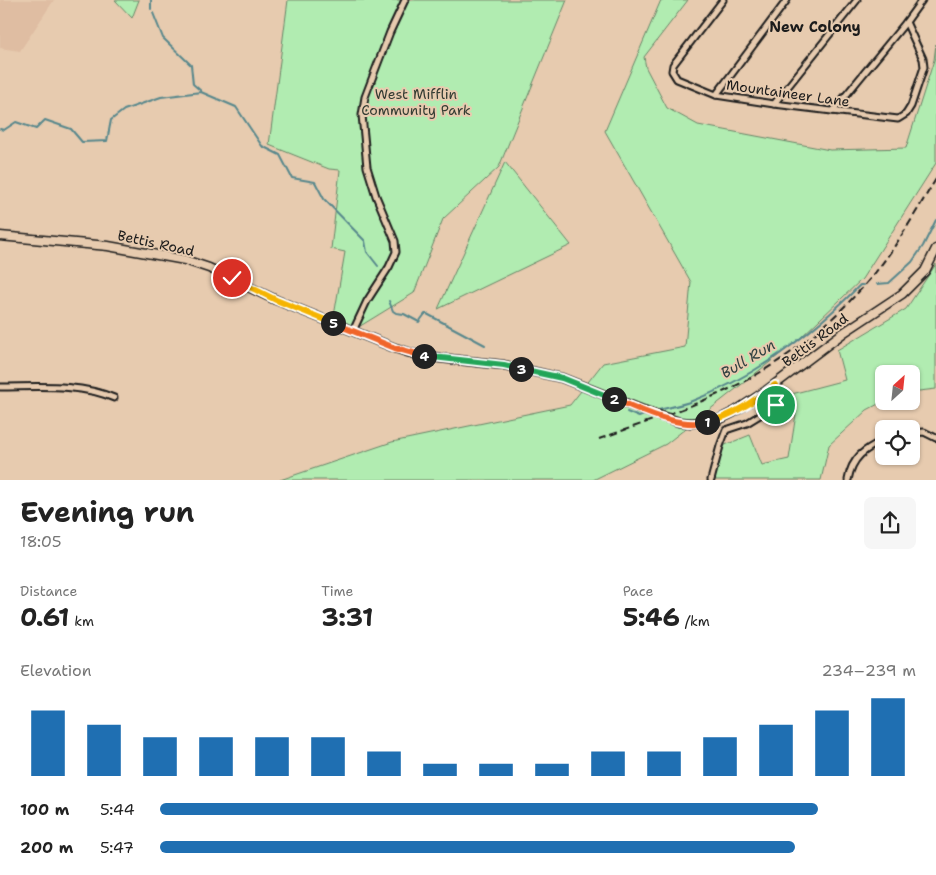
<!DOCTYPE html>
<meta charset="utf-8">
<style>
:root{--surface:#fff;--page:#f6f6f6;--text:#222;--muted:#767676;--accent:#1f6fb2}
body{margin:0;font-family:"Shantell Sans",sans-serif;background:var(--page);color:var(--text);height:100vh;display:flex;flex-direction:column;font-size:19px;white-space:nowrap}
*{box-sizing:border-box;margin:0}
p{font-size:16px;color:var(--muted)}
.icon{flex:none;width:28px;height:28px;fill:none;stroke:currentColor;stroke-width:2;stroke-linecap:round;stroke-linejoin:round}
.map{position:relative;height:480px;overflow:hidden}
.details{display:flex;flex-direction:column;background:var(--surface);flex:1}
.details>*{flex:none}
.needle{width:32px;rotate:27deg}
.fabs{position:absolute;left:875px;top:365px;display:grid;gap:10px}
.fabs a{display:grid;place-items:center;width:45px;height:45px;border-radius:8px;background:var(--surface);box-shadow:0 1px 4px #0004;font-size:25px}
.pin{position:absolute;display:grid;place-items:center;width:42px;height:42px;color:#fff;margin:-21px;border:2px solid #fff;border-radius:50%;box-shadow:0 1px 5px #0007}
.km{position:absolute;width:25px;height:25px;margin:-12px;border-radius:50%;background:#222;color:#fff;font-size:14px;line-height:25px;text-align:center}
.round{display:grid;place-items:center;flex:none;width:52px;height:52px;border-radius:8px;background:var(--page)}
.head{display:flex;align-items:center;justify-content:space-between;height:85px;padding:0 20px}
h1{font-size:28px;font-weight:700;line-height:38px}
.figures{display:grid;grid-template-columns:repeat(3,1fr);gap:8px;height:85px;padding:5px 20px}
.figures div{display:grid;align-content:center}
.figures b{font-size:25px;font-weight:700}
.figures small{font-size:14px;font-weight:400}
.figures p{font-size:14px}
.chart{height:140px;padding:10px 20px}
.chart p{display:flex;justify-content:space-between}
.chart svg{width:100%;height:90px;margin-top:5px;stroke:var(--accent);stroke-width:6}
ul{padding:0 20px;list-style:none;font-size:16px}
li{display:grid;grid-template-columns:80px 60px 1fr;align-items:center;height:38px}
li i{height:12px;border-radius:6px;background:var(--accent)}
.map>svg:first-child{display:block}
.built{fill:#dfbda2}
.green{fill:#b1ecb1;stroke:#668466}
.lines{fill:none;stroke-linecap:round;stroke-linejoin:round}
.stream{stroke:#57878c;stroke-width:2}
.street-casing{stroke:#1c1c1c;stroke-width:9}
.secondary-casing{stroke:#1c1c1c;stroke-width:11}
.street{stroke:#e7cbaf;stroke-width:5}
.secondary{stroke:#e7cbaf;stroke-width:8}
.rail{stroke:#1c1c1c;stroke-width:2;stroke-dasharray:8 4;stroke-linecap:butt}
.secondary-bridge-casing{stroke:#1c1c1c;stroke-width:11;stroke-linecap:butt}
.secondary-bridge{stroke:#e7cbaf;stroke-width:8}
.split-1-casing{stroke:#fff;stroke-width:10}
.split-2-casing{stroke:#fff;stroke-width:10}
.split-3-casing{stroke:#fff;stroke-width:10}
.split-4-casing{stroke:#fff;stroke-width:10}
.split-5-casing{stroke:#fff;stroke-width:10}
.split-6-casing{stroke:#fff;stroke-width:10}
.split-1{stroke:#f5b400;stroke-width:6}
.split-2{stroke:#f0652b;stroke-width:6}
.split-3{stroke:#22a559;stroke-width:6}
.split-4{stroke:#22a559;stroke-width:6}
.split-5{stroke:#f0652b;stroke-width:6}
.split-6{stroke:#f5b400;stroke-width:6}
.labels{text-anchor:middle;stroke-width:4;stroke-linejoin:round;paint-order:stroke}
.street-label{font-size:14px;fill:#1c1c1c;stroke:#e7cbaf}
.park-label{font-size:14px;fill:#323b32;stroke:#e7cbaf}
.neighbourhood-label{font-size:15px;font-weight:bold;fill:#1c1c1c;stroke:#e7cbaf}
.water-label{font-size:15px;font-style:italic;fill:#304041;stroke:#e7cbaf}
</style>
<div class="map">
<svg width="936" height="480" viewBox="0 0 936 480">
<rect width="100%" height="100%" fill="#e7cbaf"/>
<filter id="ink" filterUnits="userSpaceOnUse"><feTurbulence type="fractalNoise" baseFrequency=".02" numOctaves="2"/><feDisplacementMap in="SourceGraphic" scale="10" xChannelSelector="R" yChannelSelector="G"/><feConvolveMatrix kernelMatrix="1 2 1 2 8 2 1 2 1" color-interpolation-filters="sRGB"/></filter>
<g filter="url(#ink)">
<!-- built -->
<path class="built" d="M0,0H54L20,51L0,48Z"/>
<!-- green -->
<g class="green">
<path d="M115,0H139L132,18Z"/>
<path d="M288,0H567L499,167L443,219L414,293L357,328L334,316L345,252L331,249L340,170L329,169L269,145Z"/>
<path d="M661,0H688L644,57L646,68L667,108L698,125L830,150L906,148L934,60L936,44V163L862,279L798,340L666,444L593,480H280L392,442L570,405L603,363L685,347L691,282L605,131Z"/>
<path d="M505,162L571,245L438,309Z"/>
<path d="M936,264V389L911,392V374H884V401L867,410L829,445L821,480H711L725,445L750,435L762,465L789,459L796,414L784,396L845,380L837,350L906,309Z"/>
</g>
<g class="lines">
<!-- stream -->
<g class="stream">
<path d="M151,9V0"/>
<path d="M153,13L163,38L191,65L193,84L201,91"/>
<path d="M0,129L4,130L16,122L36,129L45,120L71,129L82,142L107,141L111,120L124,110L161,97L201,92L236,107L262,146L280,155L292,178L315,182L324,199L365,241L367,252L378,266"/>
<path d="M877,284L889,283L912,262L923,246L936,220"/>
<path d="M389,301L393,311L396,313L404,314L419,322L425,314H427L485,345"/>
<path d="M655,411C667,407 680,406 692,401C757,376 812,334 860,285H863"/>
<path d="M627,412L639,417L646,414"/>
</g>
<defs>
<g id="street">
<path d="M723,0L673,65L672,71L677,79L716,95L774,104L898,119L906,114L911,106L924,67L923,59L906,22"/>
<path d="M716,95L787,0"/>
<path d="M774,104L857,0"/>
<path d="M833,111L906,22L922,0"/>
<path d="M353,331L367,301L389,267L396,252L395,241L376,196L367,167L362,115L365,97L373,76L390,32L405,0"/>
<path d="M0,387C37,387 79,383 114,398"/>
<path d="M911,433L924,432L936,438"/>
<path d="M711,480L720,446L726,430L747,423L776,405L775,385"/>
<path d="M848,480C852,457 865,449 884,440"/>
</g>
<g id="secondary">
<path d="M0,236L108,246L185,260L209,268L276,300L395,348L414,354L440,358L504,365L562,378L643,410"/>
<path d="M691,423L718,420L734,412L766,391L843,333L902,294L925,271L936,249"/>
</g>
</defs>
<!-- street casing -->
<use href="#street" class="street-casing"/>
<!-- secondary casing -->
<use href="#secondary" class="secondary-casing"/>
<!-- street -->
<use href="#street" class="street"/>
<!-- secondary -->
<use href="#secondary" class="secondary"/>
<!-- rail -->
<path class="rail" d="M599,439C638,425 678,412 716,395C776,369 827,329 869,280C895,250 915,213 936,179"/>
<defs>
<path id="secondary-bridge" d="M643,410L679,422L691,423"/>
</defs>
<!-- secondary-bridge casing -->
<use href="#secondary-bridge" class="secondary-bridge-casing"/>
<!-- secondary-bridge -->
<use href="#secondary-bridge" class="secondary-bridge"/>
</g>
</g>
<g class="lines" filter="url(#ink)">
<defs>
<path id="split-1" d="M707,422C732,417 755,400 775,385L776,405"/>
<path id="split-2" d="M614,399C643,410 674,428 707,422"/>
<path id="split-3" d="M521,369L562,378L614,399"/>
<path id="split-4" d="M424,356L504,365L521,369"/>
<path id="split-5" d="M333,323L395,348L424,356"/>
<path id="split-6" d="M232,278L276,300L333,323"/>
</defs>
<!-- split-1 casing -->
<use href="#split-1" class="split-1-casing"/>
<!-- split-2 casing -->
<use href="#split-2" class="split-2-casing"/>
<!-- split-3 casing -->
<use href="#split-3" class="split-3-casing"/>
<!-- split-4 casing -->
<use href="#split-4" class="split-4-casing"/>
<!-- split-5 casing -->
<use href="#split-5" class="split-5-casing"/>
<!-- split-6 casing -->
<use href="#split-6" class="split-6-casing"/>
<!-- split-1 -->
<use href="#split-1" class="split-1"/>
<!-- split-2 -->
<use href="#split-2" class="split-2"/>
<!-- split-3 -->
<use href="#split-3" class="split-3"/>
<!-- split-4 -->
<use href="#split-4" class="split-4"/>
<!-- split-5 -->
<use href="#split-5" class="split-5"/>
<!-- split-6 -->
<use href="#split-6" class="split-6"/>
</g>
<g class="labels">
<!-- street labels -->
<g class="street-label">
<text transform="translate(788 93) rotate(8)" y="5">Mountaineer Lane</text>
<text transform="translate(156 243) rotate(12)" y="5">Bettis Road</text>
<text transform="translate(815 340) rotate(-37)" y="5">Bettis Road</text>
</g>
<!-- park labels -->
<g class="park-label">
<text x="416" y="99">West Mifflin<tspan x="416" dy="16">Community Park</tspan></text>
</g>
<!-- neighbourhood labels -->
<g class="neighbourhood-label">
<text x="815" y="32">New Colony</text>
</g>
<!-- water labels -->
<g class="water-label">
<text transform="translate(748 359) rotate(-31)" y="5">Bull Run</text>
</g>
</g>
</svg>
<div class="fabs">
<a><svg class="needle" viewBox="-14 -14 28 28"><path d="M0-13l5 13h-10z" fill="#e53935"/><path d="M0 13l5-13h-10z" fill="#767676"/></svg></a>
<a><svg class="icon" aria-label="locate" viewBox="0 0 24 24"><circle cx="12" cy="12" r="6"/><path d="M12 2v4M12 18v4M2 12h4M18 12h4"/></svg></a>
</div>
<div class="pin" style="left:776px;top:405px;background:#1e9e55"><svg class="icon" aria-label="arrive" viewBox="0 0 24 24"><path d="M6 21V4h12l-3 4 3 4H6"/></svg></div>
<div class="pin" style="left:232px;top:278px;background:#d93025"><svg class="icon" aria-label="check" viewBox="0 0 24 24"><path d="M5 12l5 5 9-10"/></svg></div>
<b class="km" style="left:707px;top:422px">1</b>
<b class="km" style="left:614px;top:399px">2</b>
<b class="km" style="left:521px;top:369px">3</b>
<b class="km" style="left:424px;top:356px">4</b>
<b class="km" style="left:333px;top:323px">5</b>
</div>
<section class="details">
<div class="head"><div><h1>Evening run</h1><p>18:05</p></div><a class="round"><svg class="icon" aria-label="share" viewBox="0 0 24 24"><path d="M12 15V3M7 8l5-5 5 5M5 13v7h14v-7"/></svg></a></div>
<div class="figures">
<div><p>Distance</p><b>0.61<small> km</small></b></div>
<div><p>Time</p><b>3:31</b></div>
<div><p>Pace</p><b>5:46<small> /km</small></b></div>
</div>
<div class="chart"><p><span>Elevation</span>234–239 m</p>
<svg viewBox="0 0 160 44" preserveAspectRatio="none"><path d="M5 44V12M15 44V19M25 44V25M35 44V25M45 44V25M55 44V25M65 44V32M75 44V38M85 44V38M95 44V38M105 44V32M115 44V32M125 44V25M135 44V19M145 44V12M155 44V6"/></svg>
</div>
<ul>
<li><b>100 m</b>5:44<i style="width:87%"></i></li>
<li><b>200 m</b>5:47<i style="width:84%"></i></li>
</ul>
</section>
